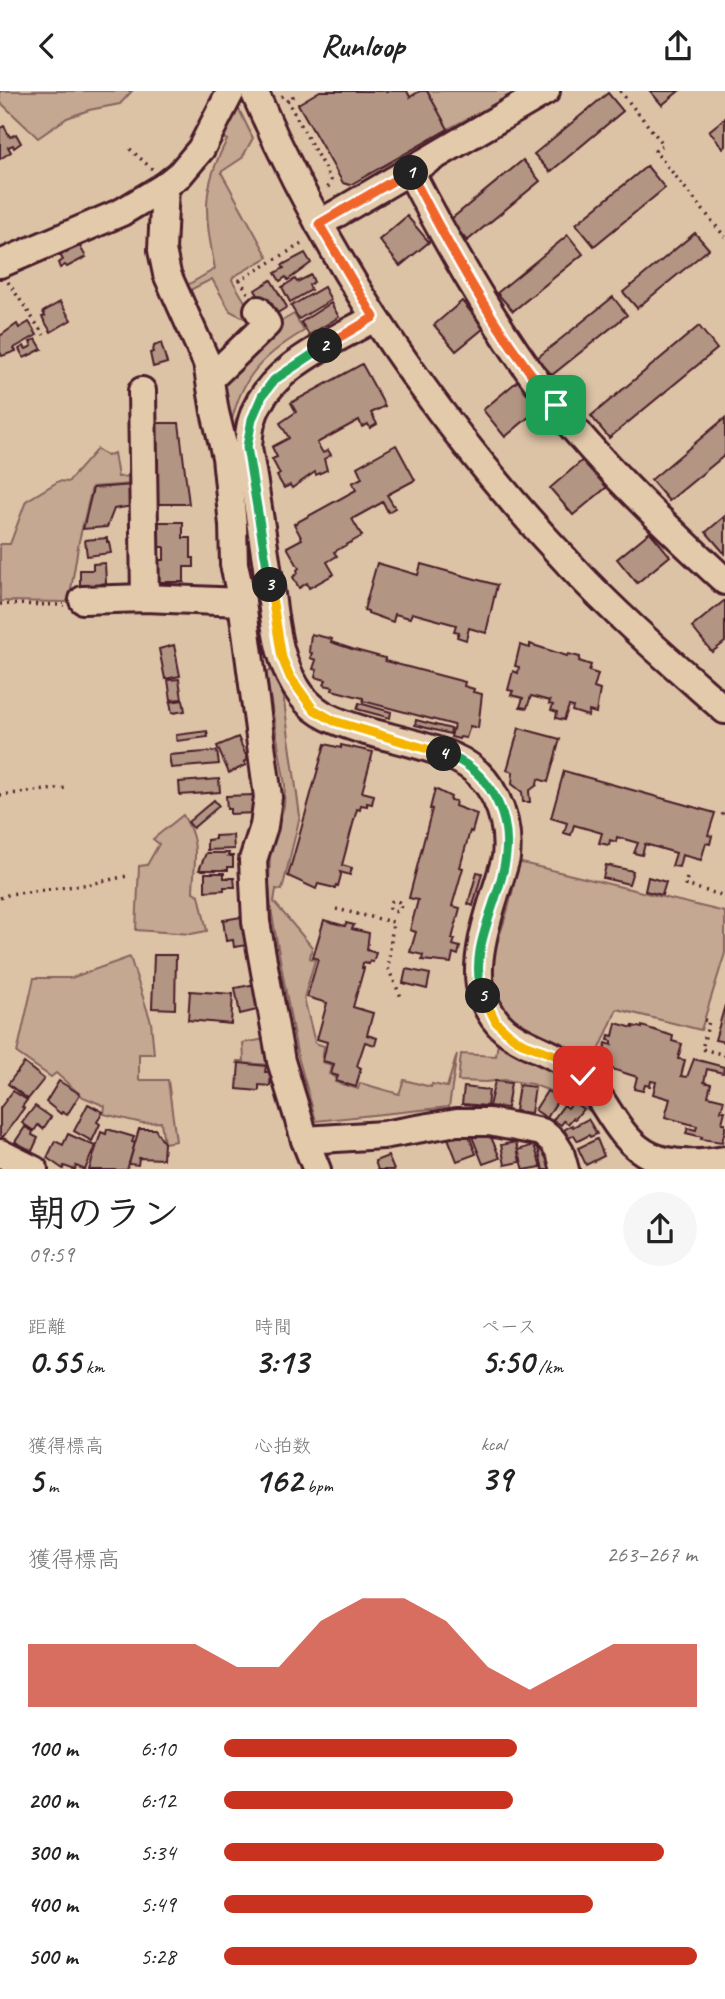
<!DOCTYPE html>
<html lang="ja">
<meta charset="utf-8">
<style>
:root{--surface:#fff;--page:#f6f6f6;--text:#222;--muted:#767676;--accent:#c8321e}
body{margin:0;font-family:Caveat,"Klee One",sans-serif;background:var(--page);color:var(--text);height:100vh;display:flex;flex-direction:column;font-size:26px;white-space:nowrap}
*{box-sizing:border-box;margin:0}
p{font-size:23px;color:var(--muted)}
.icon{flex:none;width:38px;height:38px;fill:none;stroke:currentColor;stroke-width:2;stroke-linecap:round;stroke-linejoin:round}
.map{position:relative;height:1078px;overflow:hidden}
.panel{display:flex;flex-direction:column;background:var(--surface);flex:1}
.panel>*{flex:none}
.pin{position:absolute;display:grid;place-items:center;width:60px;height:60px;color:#fff;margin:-30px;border-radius:14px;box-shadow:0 4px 10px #0006}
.km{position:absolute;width:35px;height:35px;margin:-18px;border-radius:50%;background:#222;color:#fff;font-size:19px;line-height:35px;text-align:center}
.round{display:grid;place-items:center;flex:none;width:74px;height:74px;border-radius:37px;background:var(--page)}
.headline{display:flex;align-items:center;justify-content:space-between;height:119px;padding:0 28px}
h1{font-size:38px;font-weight:700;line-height:52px}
.metrics{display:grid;grid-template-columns:repeat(3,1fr);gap:10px;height:119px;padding:7px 28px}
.metrics div{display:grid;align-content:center}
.metrics b{font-size:35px;font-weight:700}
.metrics small{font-size:19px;font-weight:400}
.metrics p{font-size:19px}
.chart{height:196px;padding:14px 28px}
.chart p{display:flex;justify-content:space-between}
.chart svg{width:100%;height:126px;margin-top:7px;fill:var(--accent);opacity:.7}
ul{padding:0 28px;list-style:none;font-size:23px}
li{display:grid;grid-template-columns:112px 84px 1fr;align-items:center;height:52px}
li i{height:18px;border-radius:9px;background:var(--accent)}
header{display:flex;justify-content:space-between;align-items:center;height:91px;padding:0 28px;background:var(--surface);font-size:32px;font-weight:700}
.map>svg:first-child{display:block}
.green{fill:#c4a892;stroke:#87645e;stroke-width:2}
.building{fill:#b39583;stroke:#4a1f2b;stroke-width:2}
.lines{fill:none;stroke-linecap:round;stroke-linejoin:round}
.minor-casing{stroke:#4a1f2b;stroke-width:32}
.path{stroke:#4a1f2b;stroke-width:3.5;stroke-dasharray:2 5;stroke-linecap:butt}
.minor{stroke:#e3caab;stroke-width:26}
.split-1-casing{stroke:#fff;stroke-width:14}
.split-2-casing{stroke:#fff;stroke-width:14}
.split-3-casing{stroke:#fff;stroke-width:14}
.split-4-casing{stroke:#fff;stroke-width:14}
.split-5-casing{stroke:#fff;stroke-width:14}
.split-6-casing{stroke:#fff;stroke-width:14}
.split-1{stroke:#f0652b;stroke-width:9}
.split-2{stroke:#f0652b;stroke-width:9}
.split-3{stroke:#22a559;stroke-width:9}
.split-4{stroke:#f5b400;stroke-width:9}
.split-5{stroke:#22a559;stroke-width:9}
.split-6{stroke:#f5b400;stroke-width:9}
</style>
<header><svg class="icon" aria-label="back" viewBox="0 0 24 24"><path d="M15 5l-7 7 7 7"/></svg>Runloop<svg class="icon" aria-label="share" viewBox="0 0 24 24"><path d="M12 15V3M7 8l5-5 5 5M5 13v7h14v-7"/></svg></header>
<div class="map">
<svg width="725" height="1079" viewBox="0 0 725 1079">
<rect width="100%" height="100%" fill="#ddc3a6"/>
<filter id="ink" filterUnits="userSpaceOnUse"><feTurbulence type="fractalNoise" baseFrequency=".0143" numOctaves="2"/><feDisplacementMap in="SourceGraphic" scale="14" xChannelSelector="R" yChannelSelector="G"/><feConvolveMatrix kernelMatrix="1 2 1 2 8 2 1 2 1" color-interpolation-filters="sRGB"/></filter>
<g filter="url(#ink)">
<!-- green -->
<g class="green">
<path d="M0,0H132L120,13L89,19L67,27L38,47L0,11Z"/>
<path d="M427,0H520L448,38Z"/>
<path d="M233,6L253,47L242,67L221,81L268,166L233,186L232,189L257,231L213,277L215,264L250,230L230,220L212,188L192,198L188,204L179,199L215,178C205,124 200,99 227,49L214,42Z"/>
<path d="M294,223L304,240C258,267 237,292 229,345L217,286L275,234Z"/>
<path d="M97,358L107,365L114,362L118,386L133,385V393L92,396L79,450L70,505L66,511L0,510V453H10L26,410L59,390L68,391Z"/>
<path d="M274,579L282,596L300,725L282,799L276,798L274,811L312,856L310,867L315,869L304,907L315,952L324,955L322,971L332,974L329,983L336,986L335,991L358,998L360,992L399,1003L404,989L431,996L432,993L447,996L457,963L449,1016L316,1030L297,962L271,818L269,795L270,761L284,715L285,694L266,581Z"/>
<path d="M183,724C201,753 194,769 193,801L199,804L207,840L191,843L136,839L139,775L147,774L159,753L153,748Z"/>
<path d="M518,771L725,821V862L701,939L617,918L591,978C551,954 483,927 492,870C494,858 499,845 503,834C510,813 515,792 518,771Z"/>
<path d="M130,866L151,931L154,963H139V989H168L176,1050L164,1052L161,1031L142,1032L104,1023L105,1015L83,1006L56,982L51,986L17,962L34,887H71Z"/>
<path d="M271,947L278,974L237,972V970H244L243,952Z"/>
<path d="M498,951L518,963L562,984L591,1021L573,1009L532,993L504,989L486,991L458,990L461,963L496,965Z"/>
</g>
<!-- building -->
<g class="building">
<path d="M320,0H407L410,6L420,0H427L448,38L350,94L343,92L298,13Z"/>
<path d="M650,0H679L662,14Z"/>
<path d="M608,2L623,20L550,81L534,63Z"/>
<path d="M725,27V55L723,57L709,40Z"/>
<path d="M4,35L10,46L16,43L21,52L14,57L13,54L8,56L11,61L0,68V37Z"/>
<path d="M523,69L540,90L467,150L450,129Z"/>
<path d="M647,75L665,97L594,155L576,133Z"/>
<path d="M407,125L429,151L400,175L379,149Z"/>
<path d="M695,142L709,158L637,217L623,201Z"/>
<path d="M568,144L583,163L513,220L497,202Z"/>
<path d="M78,152L86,166L67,176L65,174L60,177L58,172L63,169L59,162Z"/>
<path d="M305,162L311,172L288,189L286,186L280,190L275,182L284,177L282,174Z"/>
<path d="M311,184L314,191L309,194L311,199L290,211L282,196L295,188L297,191Z"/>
<path d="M271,189L287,216L271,226L255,199Z"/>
<path d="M324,196L331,209L299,228L291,215Z"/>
<path d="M613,206L627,224L552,284L537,267Z"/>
<path d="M462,210L484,237L456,260L434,234Z"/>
<path d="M60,211L71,229L51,241L42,226L45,225L43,221Z"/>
<path d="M331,212L339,226L309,244L301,231Z"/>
<path d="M29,231L37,244L14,257L16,260L2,265L0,261V245L17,233L19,237Z"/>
<path d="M699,235L717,258L609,347L591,325Z"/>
<path d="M36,248L42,258L24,267L19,258L24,255L26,258L32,255L30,251Z"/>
<path d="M161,252L167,272L153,276L150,262L153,261L154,255Z"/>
<path d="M362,273L385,315L371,322L377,333L370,337L368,333L362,336L359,329L317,352L323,362L328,359L331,364L324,368L327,379L316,384L315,381L292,397L290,394L284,397L277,385L280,383L272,368L277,366L272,356L289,347L280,332L296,321L291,312Z"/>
<path d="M521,287L543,314L505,346L483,319Z"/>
<path d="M725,327V364L669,410L651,389Z"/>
<path d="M155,332H179L189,413H157Z"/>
<path d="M396,354L415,389L387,404L395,417L388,421L383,411L352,428L362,445L334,461L337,465L327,471L334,483L309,497L307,492L299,497L293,486L298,482L297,479L299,477L287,456L302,448L294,433L356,399L352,392L362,387L357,376Z"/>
<path d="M584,368L607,396L573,424L550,397Z"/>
<path d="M133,394V415L114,418L107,436L83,438L93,397Z"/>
<path d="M725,425V463L706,441Z"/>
<path d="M157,431H183V447H191V467H194V476H184V491H159V483H155V469H164V456H154Z"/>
<path d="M650,441L670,465L637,492L617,468Z"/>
<path d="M107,447V451H109L111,462L87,465L85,449Z"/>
<path d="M105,472L106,492L100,493V496H80V479H93V473Z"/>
<path d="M377,472L418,484L421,473L497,494L486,542L469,537L466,549L457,546L459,541L454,540L456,534L412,522L410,527L395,523L393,531L368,522V520L364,519Z"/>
<path d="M725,509V551L712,561L692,536Z"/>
<path d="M311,543L332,548L331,551L355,559L385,567V570L465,591L464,595L474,598L473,601L482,603L478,637L470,635L466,647L460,646L459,648L451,646L454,634L363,610V607L332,599L333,596L324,594L326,589L315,586L317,579L313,578L316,569L310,567L312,562L309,561Z"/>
<path d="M530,553L567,565L568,563L580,566L579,570L591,574L589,580L598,583L594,597L600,599L596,622L589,620L588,625L572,620L573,616L569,615L564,629L556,627L557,621L551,619L553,614L549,613L550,610L531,605L527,617L520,616L523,607L511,604L513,600L508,599L513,580L518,582L519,576L515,575L520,554L530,557Z"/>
<path d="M174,554L180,585L165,588L159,558Z"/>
<path d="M179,588L182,608L171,609L168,589Z"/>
<path d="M183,609L185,620L172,622L170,611Z"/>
<path d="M359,612L391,621L390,627L357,618Z"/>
<path d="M416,629L451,638L450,643L415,634Z"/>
<path d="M519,637L560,648L548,691L538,688L537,694L529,700L530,711H523L522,701L512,693L513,681L507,679Z"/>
<path d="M207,640L208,646L177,650L176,644Z"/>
<path d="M238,646L248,669L244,671L246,674L229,682L217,655Z"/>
<path d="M325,653L341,657V654L373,661L362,701L374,704L372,713L367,712V715L361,714L360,719L357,718L342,774L352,777L350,784L340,781L341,784L338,795L336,794L335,797L318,793L316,798L288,785Z"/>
<path d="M217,660L219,673L171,677L169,664Z"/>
<path d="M564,680L715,722L708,744L712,745L710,753L706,752L701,769L682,764L679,776L672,775L676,762L645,753L642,764L634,762L638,752L617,746L616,751L610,749L609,754L599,752L602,742L574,734L571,744L564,742L567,732L551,727Z"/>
<path d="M219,688L220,701L180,704L179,691Z"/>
<path d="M435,698L451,706L450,709L456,710L455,715L477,723L472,741L470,740L460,776L463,777L452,815L460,817L452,848H455L453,854L460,856L458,864L453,862L451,872L422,869L423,864L410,861L416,841L410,839L418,809L409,807L432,718H430Z"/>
<path d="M254,704L257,722L230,723V718H227L226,705Z"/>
<path d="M214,709L219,715L193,737L188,731Z"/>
<path d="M233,744L234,758L207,759V749L215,748V745Z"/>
<path d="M206,762H229L228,765H233V776H228V779H199Z"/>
<path d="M606,774L633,780L629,793L603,787Z"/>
<path d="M477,781L482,782L473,815L468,813Z"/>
<path d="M205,782H224V787H234L235,796H224V799L205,800Z"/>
<path d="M648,786L666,791L662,804L645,800Z"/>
<path d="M247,825L254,853L234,856L233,849L226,850L223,829Z"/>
<path d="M324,829L345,835L346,832L354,834L352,838L369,842L367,859L376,862L373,871L370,870L369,873L363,872L362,877H364L353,916L373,922L367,944L377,947L375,954L365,951L357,975L361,977L356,996L336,990L338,985L331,983L334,973L323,970L327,951L317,948L327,912L307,906L318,868L313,866Z"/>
<path d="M154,864H176L175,918L152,917Z"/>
<path d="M406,878L430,883L427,898L403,892Z"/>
<path d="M256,893L261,918L240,923L235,897Z"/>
<path d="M190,900L233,903L231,933L188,929Z"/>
<path d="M725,914V951L715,949Z"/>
<path d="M616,932L633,937V935L642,937V935L673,945L672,950L682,953L678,968L685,969L681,985L687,986L694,968L724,976L723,982L707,978L704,991L711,993L708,1005L724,1009L721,1020H725L722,1032H725V1039L722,1051L701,1048L702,1046L686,1042L688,1037L696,1039L697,1035L665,1026L670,1008L653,1003L656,991L651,990L650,995L645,994L643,1000L634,998L637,986L600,974L606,952L612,954V950L608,949L609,944L613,945Z"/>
<path d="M24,972L44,988L28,1008L8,993Z"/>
<path d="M239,972L266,975L265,981H271L270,995L259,994V1000L237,998Z"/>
<path d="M59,990L80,1003L67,1024L62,1021L61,1023L46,1011Z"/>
<path d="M495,990L511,992L507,1017L489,1015Z"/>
<path d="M519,994L535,996L531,1022L515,1020Z"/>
<path d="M464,996L489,999L487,1015L462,1013Z"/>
<path d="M13,1000L27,1009L22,1016L24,1017L3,1046L0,1044V1017Z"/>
<path d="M547,1000L559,1007L547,1027L535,1019Z"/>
<path d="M573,1011L583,1018L575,1028L573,1027L568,1033L564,1030L561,1034L553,1029L564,1014L568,1017Z"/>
<path d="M88,1013L103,1021L97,1031L100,1033L92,1050L74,1040Z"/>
<path d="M35,1015L51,1026L43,1038L38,1034L34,1040L22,1032Z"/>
<path d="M588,1028L597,1043L590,1046L589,1044L578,1050L574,1044L569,1047L564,1039L572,1034L573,1036Z"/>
<path d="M25,1036L33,1040L32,1044L38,1047L32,1060L15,1051Z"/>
<path d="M107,1038L134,1046L132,1051L135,1052L127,1079H89L101,1041L106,1043Z"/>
<path d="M139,1038H155L164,1052L163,1068L139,1067L138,1074L129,1073Z"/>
<path d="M469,1038L488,1039L500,1067L483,1073Z"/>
<path d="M467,1039L476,1063L457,1070L448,1047Z"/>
<path d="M68,1043L95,1055L85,1079L76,1075L75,1079L64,1075L63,1078L47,1067L55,1050L63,1054Z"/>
<path d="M597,1048L604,1065L586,1074L578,1057Z"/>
<path d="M516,1051L520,1071L505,1074L501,1054Z"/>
<path d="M534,1054L541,1076L524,1079L518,1059Z"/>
<path d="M551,1054L560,1079H543L538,1057Z"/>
<path d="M388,1065L394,1079H378L375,1070Z"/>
</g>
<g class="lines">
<defs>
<g id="minor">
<path d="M231,0L201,58L180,83L165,95L162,159L167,183L207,272L215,321L226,366L233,434L234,473L242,511L268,706L264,735L253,769L256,831L281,970L305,1049L317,1079"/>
<path d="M254,0C330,176 439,335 570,474C618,526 672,572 725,619"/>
<path d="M410,80C449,156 491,229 542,298C595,368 660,430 725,490"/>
<path d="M319,133L546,0"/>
<path d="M0,173L122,121L165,95"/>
<path d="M374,227C332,251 266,278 252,329C249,338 249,347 248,356C255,398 262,440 268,483C275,524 275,570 302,605C318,626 341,632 366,640C394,648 426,654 453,666C493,683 510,726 506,767C496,804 470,866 482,903C499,957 542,950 578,981C606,1005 615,1048 651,1065C672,1075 703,1073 725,1069"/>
<path d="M210,288L267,233L258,219"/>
<path d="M142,300L145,507"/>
<path d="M83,509L145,507L242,511"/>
<path d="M305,1049L383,1044L457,1031H489L542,1041L553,1050L560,1061L565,1079"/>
<path d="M0,1062L34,1079"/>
</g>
</defs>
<!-- minor casing -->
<use href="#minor" class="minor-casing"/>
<!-- path -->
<g class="path">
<path d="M620,0L663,53L655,60L725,146"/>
<path d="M281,5L286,7L331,89L326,101"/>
<path d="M287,10L293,6L291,0"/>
<path d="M130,58L152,78"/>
<path d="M8,191L44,244"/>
<path d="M248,202L240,189L305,151"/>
<path d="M0,513L64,514"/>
<path d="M0,704L66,697"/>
<path d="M722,722L725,726"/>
<path d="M687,787L685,794L725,805"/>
<path d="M0,807L10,803L91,793L127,785"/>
<circle cx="395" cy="815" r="5.5"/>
<path d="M336,818L393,831L388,877L401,906"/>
<path d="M704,929L709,930L702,958L725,964"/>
</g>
<!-- minor -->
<use href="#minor" class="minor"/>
</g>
</g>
<g class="lines" filter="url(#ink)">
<defs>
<path id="split-1" d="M411,82C453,163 497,244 556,314"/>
<path id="split-2" d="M325,255L374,226L319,133L410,80L411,82"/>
<path id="split-3" d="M270,494L247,356L252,328L262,305L274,289L325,255"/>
<path id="split-4" d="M270,494L282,567L290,586L313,618L334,630L444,663"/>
<path id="split-5" d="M444,663C463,669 480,682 490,698C540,774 459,836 483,905"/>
<path id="split-6" d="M483,905L496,931L509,943L522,952L563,967L583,985"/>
</defs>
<!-- split-1 casing -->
<use href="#split-1" class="split-1-casing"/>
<!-- split-2 casing -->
<use href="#split-2" class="split-2-casing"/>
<!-- split-3 casing -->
<use href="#split-3" class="split-3-casing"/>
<!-- split-4 casing -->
<use href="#split-4" class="split-4-casing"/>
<!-- split-5 casing -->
<use href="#split-5" class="split-5-casing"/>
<!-- split-6 casing -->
<use href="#split-6" class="split-6-casing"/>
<!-- split-1 -->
<use href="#split-1" class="split-1"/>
<!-- split-2 -->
<use href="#split-2" class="split-2"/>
<!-- split-3 -->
<use href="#split-3" class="split-3"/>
<!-- split-4 -->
<use href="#split-4" class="split-4"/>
<!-- split-5 -->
<use href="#split-5" class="split-5"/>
<!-- split-6 -->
<use href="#split-6" class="split-6"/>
</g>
</svg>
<div class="pin" style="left:556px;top:314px;background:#1e9e55"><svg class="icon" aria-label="arrive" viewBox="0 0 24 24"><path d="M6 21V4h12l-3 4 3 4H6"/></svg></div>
<div class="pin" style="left:583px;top:985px;background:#d93025"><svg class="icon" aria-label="check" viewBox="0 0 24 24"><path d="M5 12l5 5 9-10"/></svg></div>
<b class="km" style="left:411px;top:82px">1</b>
<b class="km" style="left:325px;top:255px">2</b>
<b class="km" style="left:270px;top:494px">3</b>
<b class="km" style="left:444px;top:663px">4</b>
<b class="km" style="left:483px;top:905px">5</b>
</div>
<section class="panel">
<div class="headline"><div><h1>朝のラン</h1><p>09:59</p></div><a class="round"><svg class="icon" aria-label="share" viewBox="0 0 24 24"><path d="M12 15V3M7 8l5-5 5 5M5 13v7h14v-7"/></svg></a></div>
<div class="metrics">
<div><p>距離</p><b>0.55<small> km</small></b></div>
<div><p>時間</p><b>3:13</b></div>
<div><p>ペース</p><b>5:50<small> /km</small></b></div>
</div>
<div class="metrics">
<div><p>獲得標高</p><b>5<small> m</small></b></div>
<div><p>心拍数</p><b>162<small> bpm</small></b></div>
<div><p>kcal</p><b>39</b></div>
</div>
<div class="chart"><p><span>獲得標高</span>263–267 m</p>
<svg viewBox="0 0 160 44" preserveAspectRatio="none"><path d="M0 44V22L10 22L20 22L30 22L40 22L50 30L60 30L70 14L80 6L90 6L100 14L110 30L120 38L130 30L140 22L150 22L160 22V44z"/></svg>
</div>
<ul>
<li><b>100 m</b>6:10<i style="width:62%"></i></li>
<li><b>200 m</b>6:12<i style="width:61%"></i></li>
<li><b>300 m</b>5:34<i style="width:93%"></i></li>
<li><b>400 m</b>5:49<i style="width:78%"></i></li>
<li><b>500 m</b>5:28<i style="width:100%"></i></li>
</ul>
</section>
